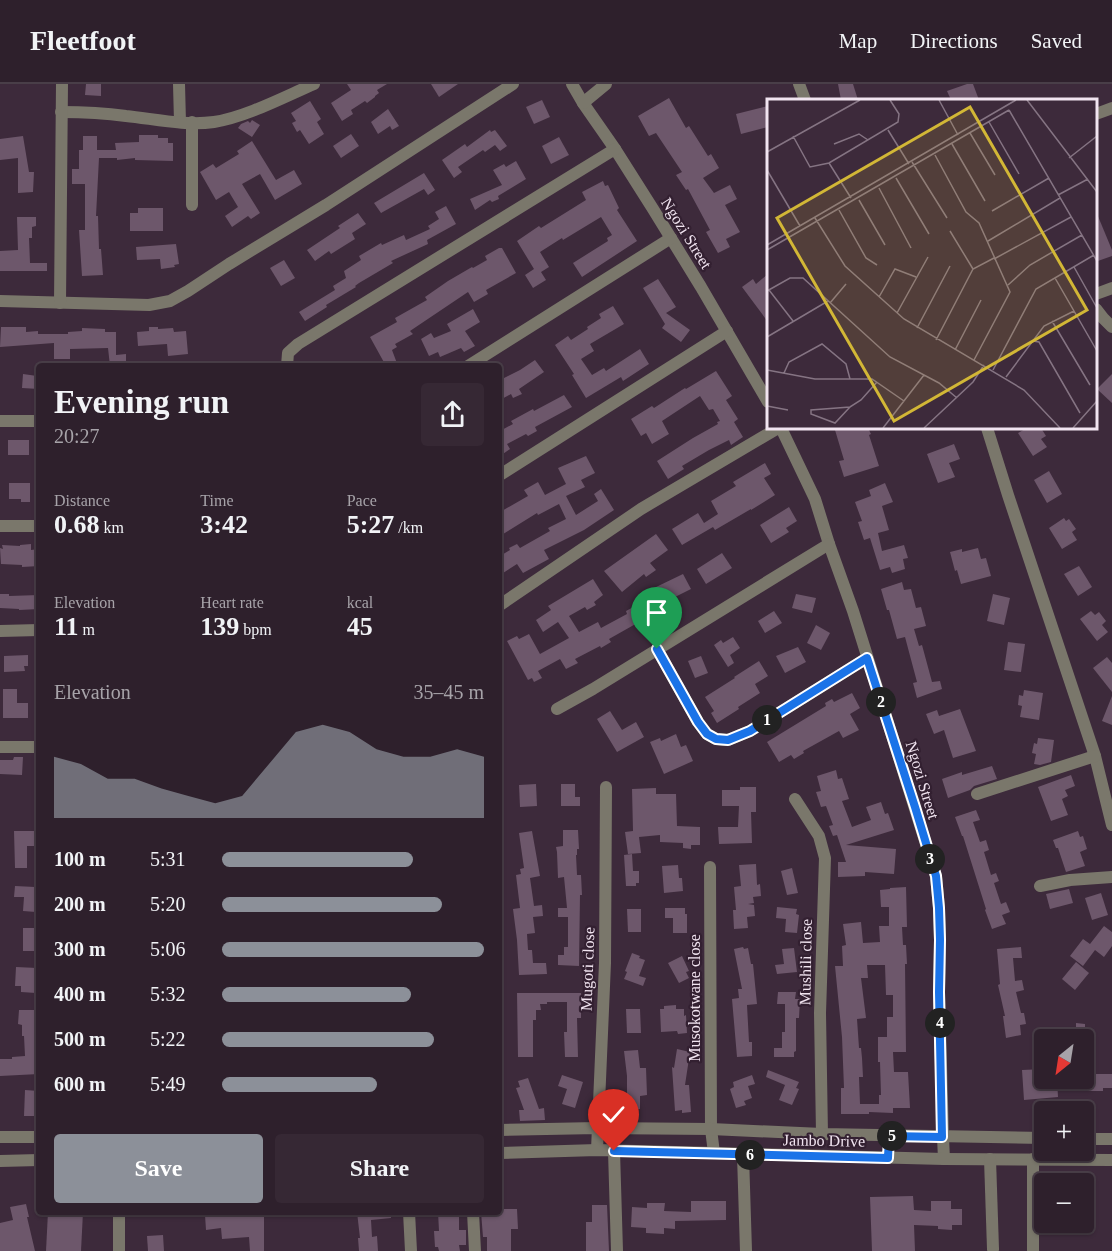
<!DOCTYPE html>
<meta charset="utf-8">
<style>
:root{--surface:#2e202c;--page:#362834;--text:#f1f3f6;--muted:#a7a3a9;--line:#493e48;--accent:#8c9099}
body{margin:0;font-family:"Times New Roman",serif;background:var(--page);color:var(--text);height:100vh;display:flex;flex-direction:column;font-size:22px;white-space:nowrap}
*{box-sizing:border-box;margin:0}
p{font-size:20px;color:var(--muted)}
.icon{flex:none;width:33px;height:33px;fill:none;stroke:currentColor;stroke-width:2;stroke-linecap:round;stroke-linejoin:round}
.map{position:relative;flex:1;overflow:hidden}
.side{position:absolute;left:36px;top:279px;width:466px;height:852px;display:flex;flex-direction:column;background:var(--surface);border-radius:6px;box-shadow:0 2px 4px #0004,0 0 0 2px var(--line)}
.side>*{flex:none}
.needle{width:39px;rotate:210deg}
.tools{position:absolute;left:1034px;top:945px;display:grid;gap:12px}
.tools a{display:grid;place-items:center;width:60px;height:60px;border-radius:6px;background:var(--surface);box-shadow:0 2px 4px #0004,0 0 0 2px var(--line);font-size:30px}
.pin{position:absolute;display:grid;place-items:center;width:51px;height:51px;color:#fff;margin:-62px -26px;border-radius:50% 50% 50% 0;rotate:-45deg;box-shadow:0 0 6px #0007}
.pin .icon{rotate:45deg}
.km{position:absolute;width:30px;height:30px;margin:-15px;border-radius:50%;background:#222;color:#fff;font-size:16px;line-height:30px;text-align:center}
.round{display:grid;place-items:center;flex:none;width:63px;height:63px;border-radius:6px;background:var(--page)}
.headline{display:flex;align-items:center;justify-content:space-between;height:102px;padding:0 18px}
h1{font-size:33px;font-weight:700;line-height:45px}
.metrics{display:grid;grid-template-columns:repeat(3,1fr);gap:9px;height:102px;padding:6px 18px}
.metrics div{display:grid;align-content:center}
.metrics b{font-size:26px;font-weight:700}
.metrics small{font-size:16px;font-weight:400}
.metrics p{font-size:16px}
.chart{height:168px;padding:12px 18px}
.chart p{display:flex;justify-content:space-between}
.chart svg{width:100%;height:108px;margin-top:6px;fill:var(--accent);opacity:.7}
.action{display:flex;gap:12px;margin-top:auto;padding:12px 18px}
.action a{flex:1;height:69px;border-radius:6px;background:var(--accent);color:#fff;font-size:24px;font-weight:700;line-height:69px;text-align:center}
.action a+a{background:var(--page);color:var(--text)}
ul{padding:0 18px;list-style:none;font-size:20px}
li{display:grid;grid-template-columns:96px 72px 1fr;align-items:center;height:45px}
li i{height:15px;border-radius:8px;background:var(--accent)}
header{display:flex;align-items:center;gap:36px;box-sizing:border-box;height:84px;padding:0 30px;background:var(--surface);border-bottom:2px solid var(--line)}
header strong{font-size:28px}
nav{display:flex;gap:33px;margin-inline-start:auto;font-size:21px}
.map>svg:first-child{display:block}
.building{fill:#6d576b;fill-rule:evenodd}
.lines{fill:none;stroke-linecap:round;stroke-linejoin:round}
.minor{stroke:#7a776b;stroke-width:12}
.route-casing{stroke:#fff;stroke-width:12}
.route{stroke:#1a73e8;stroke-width:8}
.labels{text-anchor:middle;stroke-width:4.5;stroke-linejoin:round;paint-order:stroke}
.street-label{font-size:16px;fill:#f1e4f0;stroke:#332031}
.inset-road{fill:none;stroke:#857483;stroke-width:1.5}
.view{fill:#d2b736;fill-opacity:0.15;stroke:#d2b736;stroke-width:3}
.inset-edge{fill:none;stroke:#f1e4f0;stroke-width:3}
</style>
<header>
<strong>Fleetfoot</strong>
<nav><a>Map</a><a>Directions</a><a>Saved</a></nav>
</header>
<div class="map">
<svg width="1112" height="1167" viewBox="0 0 1112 1167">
<rect width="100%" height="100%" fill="#3d2a3b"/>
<!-- building -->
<g class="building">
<path d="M86,0H101V12L85,11Z"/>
<path d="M347,0H387L377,6L379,9L375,12V13L367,19L365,17L351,26L353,30L342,37L331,19L351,6Z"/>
<path d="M431,0H458L439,13Z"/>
<path d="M838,0H853L858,16H841Z"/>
<path d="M967,0H973L979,16H951L947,7Z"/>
<path d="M669,14L686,44L689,42L708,72L711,70L719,84L703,94L714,109L730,101L737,115L725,121L740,148L726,155L730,163L718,169L706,148L710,146L688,105L686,106L676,91L682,88L656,49L649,52L638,32Z"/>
<path d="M542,16L550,33L534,40L526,23Z"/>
<path d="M310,17L321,35L317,38L324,50L309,60L300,46L297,48L292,39L296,37L291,29Z"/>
<path d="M768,22V43L741,50L736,30Z"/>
<path d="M388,25L399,42L392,46L390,42L378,50L371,38Z"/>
<path d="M252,36L260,41L252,53L238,44L241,40L248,37L250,39Z"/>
<path d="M490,46L491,48L495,46L507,62L500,67L495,61L485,68L483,66L458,83L462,88L454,94L442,76L465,60L467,63Z"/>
<path d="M351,50L359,62L341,74L333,62Z"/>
<path d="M139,51H158V54H168V59H173V77L135,76V74L117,76V74H99L96,132H98L99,165H101L103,191L82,192L79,146H85V100H72V85H79V66H83V52H97V66H116L115,59L139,58Z"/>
<path d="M23,52L29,88H34L33,108L18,109V74L0,76V55Z"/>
<path d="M559,53L569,71L551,80L542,62Z"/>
<path d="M252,57L276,96L294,86L302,100L275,116L260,90L242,100L260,129L251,135L248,132L232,143L225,132L238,123L229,108L216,116L200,88L213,80L216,84L239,70L237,67Z"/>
<path d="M516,77L526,95L498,112L499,115L492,118L490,116L475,126L470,115L502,101L493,86L504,80L506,83Z"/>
<path d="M424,89L435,106L428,111L424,105L381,129L374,119Z"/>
<path d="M603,97L605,102L608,101L619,124L617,126L637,157L582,193L573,179L608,157L607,154L612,151L601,133L563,156L562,154L540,168L549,183L541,188L546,196L533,204L525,191L534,185L517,157L539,142L541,144L586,116L582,108Z"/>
<path d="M446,122L456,140L427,156L428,160L391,177L393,179L359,199L355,202L356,203L326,221L327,223L305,237L299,228L335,206L333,202L346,194L344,187L361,176L359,172L381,159L382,161L404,151L406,156L430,145L428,142L439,135L435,128Z"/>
<path d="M138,124H163V147H130V129H138Z"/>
<path d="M1095,125L1112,166V172L1095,178Z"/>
<path d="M358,129L366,140L352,149L355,155L331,170L329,167L315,177L307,166L340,144L338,142Z"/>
<path d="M17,133H36V142L32,143V154H29L30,179H47V187H0V167L18,166Z"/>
<path d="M176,160L179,180L174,181L175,183L161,185L160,175L137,176L136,163Z"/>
<path d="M499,164H502L516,189L486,206L488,210L474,218L468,208L410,247L413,250L395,260L397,263L392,266L398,282H386L370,253L397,238L395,234L427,216L425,213L448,197L472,183L473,184L487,176L485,172Z"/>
<path d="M284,176L295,194L281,202L270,184Z"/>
<path d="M768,190V238L742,203L753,195L756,200Z"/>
<path d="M658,195L676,223L666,229L690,246L681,258L662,244L665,240L643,204Z"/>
<path d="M613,222L624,240L590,260L594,267L581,275L592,291L604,284L606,287L640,265L649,280L623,297L621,293L586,314L572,291L574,290L555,261L568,252L571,256L588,245L587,243L601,234L599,230Z"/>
<path d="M473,225L480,238L465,247L475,262L464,268L461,264L440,273L438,268L429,272L421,255L431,249L434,254L451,247L447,240Z"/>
<path d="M1,243H26V248L38,247V250H68V248L82,247V244L105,245V248H116V271L126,270V280L110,282L108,264L70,265V275H54V259L0,263Z"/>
<path d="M149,243H158V245L173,244L174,248L186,247L188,270L168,272L167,260L138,262L137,248L149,247Z"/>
<path d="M535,276L544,288L519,305L522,310L513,314L511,310L500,316V296L520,286Z"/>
<path d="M716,287L732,312L726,316L738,335L734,338L743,353L731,361L729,356L709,366L682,382L684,385L668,395L657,377L693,354L718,340L717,338L720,337L713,325L709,326L700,312L662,337L669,350L652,360L646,349L641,352L631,335L652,322L654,324L685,304L686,305Z"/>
<path d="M23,290L37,292L36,294H39V305L22,304Z"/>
<path d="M1112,290V319L1097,305Z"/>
<path d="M564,311L572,323L535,343L537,347L528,352L526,350L507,360L510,365L500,372V347L513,340L511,337L533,325L534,327Z"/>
<path d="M843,344H868L871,350L869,351L879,382L844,393L839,377L844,376L835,346Z"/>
<path d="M1027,344H1041L1046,352L1041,355L1047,363L1033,372L1018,349Z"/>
<rect x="8" y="356" width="21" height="15"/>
<path d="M954,360L960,375L949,379L955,393L938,399L927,370Z"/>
<path d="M586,372L595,389L581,396L585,403L566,412L576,431L598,417L594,410L601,405L614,426L584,446L544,466L549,475L523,489L517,480L500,491V472L510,466L509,464L517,460L520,464L550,447L548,444L566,435L559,420L538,431L537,429L500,452V428L528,412L524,406L538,398L545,411L566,400L558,384Z"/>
<path d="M765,379L771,390L764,394L775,411L751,426V425L715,446L713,443L682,461L672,445L698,429L704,439L718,430L711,417L736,402L733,398Z"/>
<path d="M1049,387L1062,410L1047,419L1034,396Z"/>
<path d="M9,399H30V418H21V415H9Z"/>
<path d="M885,399L893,418L882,422L889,446L878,449L882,467L904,461L908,474L903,475L905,485L892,489L890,483L880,486L870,454L864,456L858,438L862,437L855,418L871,412L869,406Z"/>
<path d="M789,423L797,437L786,444L789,448L771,459L760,441Z"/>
<path d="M1064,434L1066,437L1069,435L1076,445L1072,448L1077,456L1062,465L1049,444Z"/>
<path d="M656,450L668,466L650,479L656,486L646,493L644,490L622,508L604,487Z"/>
<path d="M31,460V466L39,465V482L22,483V481L1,480L0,464L3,465L2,461L20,462V461Z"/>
<path d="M978,464L981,475L986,474L991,492L961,500L957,486L955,487L950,468L962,465V468Z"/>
<path d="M722,469L732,484L706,500L697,485Z"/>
<path d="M1079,482L1092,503L1078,512L1064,490Z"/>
<path d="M683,490L691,505L653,524L655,529L609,555L611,558L601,564L600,562L575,575L578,579L566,585L560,575L538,587L542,594L534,598L532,594L528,596L507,557L517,552L519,555L529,550L540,570L569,554L558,538L543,548L536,536L551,526L548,522L593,495L603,511L594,518L596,521L587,526L585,523L569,532L579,548L598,538L601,544L627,530L626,527L639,520L636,516L654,504Z"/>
<path d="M902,498L904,506L911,505L916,524L921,523L926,542L914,545L919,562L922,561L932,598L940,597L942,605L917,614L913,599L917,598L905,553L897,555L889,526H887L881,505Z"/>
<path d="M0,510H9V512L39,511V525L19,526V525L0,524Z"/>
<path d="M796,510L816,514L812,529L792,524Z"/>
<path d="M993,510L1010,514L1004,541L987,537Z"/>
<path d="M774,527L782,539L765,549L758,537Z"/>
<path d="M1091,527L1095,531L1099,528L1106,537L1102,541L1108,548L1097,557L1080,535Z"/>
<path d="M816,541L830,549L821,566L807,559Z"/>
<path d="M733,553L740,564L730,571L734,579L728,583L714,561L721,556L723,559Z"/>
<path d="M1008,558L1025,560L1021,588L1004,586Z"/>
<path d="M798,563L806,578L785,589L776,572Z"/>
<path d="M28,571V582H24L25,587L4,588V572Z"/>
<path d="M701,572L708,589L695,594L688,577Z"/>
<path d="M1107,573L1112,579V608L1093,584Z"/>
<path d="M759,577L768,592L755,600L760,609L738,623L739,625L717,639L711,629L714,627L705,613L735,594L734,593Z"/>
<path d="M3,605H17V619H28V634H3Z"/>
<path d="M1024,606L1043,609L1039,636L1020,633L1022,622L1018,621L1019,611L1023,612Z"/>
<path d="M852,609L860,624L850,630L859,646L843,654L839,647L803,667L804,669L794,675L791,671L779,678L767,658L826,622L825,619L832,615L834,618Z"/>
<path d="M1112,612V641L1102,637Z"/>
<path d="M960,625L976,667L953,674L944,646L934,650L926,630L937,626L939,632Z"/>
<path d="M610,627L622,646L636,638L644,653L617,668L597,635Z"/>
<path d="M676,650L681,663L686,661L693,677L664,690L650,658L660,654L661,657Z"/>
<path d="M1038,654L1054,656L1051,678L1040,681L1034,680L1036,670L1032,669L1034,659L1037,660Z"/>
<path d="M14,673H23L22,691L0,690V676H13Z"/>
<path d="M992,682L997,695L974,702L970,706L948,714L942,695L962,688V691Z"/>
<path d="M836,686L838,695L842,694L849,715L842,717L852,743L871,736L866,723L881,718L885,730L888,729L894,746L846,761L896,765L894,790L865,788V792L838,793V778H846L837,751L833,752L829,742L833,741L826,722L821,723L816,708L821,707L817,692Z"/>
<path d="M1071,691L1075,702L1065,706L1068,712L1062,715L1068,731L1051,737L1038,703Z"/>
<path d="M536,700L537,722L520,723L519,701Z"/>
<path d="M561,700H575V713H580V722H561Z"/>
<path d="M740,703H756V728H751L752,759L719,760L718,743H738L739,722H722V706H740Z"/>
<path d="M656,704V710H676L677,742L700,743V761H691V765L683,764V759L660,758V751L639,753L641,769L628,770L625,748L633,747L632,705Z"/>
<path d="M976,726L980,736L973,738L980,758L986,756L989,766L984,768L991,791L996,789L999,797L994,799L1001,820L1006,818L1010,828L1002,831L1006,840L992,845L985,826L986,825L963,752H962L955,733Z"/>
<path d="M563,746H578L579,765H577V771H576L577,791H581L582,811H580L579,882L558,881V871H564V863H568V833H558V824H567L564,793L558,794L557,768L556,763L563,762Z"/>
<path d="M14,747H39V762H27V784H15Z"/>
<path d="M532,747L540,792L530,794L534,822L542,821L543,832L533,833L535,849L527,850L528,866H532L533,879H546L547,890L519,891L517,856L513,825L520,824L516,791L521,790L520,785L524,784L519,749Z"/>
<path d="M1078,747L1080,753L1083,752L1087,765L1080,768L1085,782L1066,788L1058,764H1056L1053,756Z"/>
<path d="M632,770L633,787H639V799H636V802H626L624,771Z"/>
<path d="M756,780L757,801L760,800L761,812L753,813L754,819L748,820L754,821L755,832L747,833L748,844L734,845L733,826H736L734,803L741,802L739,781Z"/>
<path d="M678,781L679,794H682L683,807L664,809L662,782Z"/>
<path d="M792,784L798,809L787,811L781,787Z"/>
<path d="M15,802L35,803V809H37L36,828L23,827L24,813H14Z"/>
<path d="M906,803L907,843H902L903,861H906L907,880H905L906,968H893L894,988H908L910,1024H893V1029L869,1028V1030H841V1004H844L842,953L835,882H843L842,862L846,861L843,840L861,838L863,859L880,858L879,842H889V823H881L880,806L890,805V804ZM867,881H885L886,911H893V933H887V953H878V978H880L881,1011H879V1020H860L859,993H863L862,974L861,964H859L857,935L866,934L861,894H868Z"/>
<path d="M1069,805L1073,819L1050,825L1046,810Z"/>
<path d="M1101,809L1108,831L1092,836L1085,814Z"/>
<path d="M777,823L797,825L796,830L799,831L797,849L785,848L786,835L776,834Z"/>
<path d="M665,824H685V830H687V849H673V834H665Z"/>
<path d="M627,825H641V848H628Z"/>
<path d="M1104,842L1112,848V862L1104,873L1095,866L1083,882L1070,872L1083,855L1090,860Z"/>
<rect x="23" y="844" width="15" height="23"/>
<path d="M743,863L744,865L748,864L751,880H753L757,920L747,921L749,958H752V972L737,973L732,915L739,914L738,905H742L734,865Z"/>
<path d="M1021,863L1022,874H1013L1015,897L1022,896L1024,906L1016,908L1021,929H1024L1026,940L1020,941L1021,951L1006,954L1003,932H1005L998,901L1000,900L997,865Z"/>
<path d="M794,864L797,888L777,890L775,881L784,880L782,865Z"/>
<path d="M632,869L640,872L639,874L645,876L639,892L646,894L643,902L624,895L627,888L625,887Z"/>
<path d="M682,872L689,887L686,888L689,894L679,899L668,879Z"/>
<path d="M1076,878L1089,889L1075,906L1062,895Z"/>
<path d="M16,883L37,884L36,909L21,908V902H15Z"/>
<path d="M778,908H796L795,915H800L799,934H796V967L794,968V973H774V964H782V948H785V920H777Z"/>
<path d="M517,909H581V934H577L578,973H565L564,948H567V918H547V920H540L541,926H536V936H533V973H518Z"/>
<path d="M676,921V925H684V932L686,931L687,949L678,950L677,947L661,948L660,925H664V922Z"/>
<path d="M626,925H640L641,949H627Z"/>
<path d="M19,926H37L35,967H38L39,990L0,992V975H12V973L25,972L24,952H22V941L18,940Z"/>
<path d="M1076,939L1085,940V956H1068V943H1076Z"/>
<path d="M677,965L690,968L685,1001H689L691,1028L682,1029V1026L675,1027L672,983L674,984Z"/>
<path d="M638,966L640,984H646L647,1011L640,1012V1025H635V1029H625L624,1012H627V992L624,967Z"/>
<path d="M1044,985V994H1057L1058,1013L1024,1016L1022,986Z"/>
<path d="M768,986L799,998L796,1004L799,1005L792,1021L779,1016L785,1001L766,993Z"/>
<path d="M1083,990H1112V1004H1103V1007H1083Z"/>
<path d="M562,991L583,998L575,1024L562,1020L567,1005L558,1002Z"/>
<path d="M752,991L755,1000L748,1002L752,1014L744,1017L746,1021L736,1024L730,1005L734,1003L733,998Z"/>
<path d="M528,994L539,1025L544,1024L545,1036L520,1037L519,1026H524L516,1004L520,1003L518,997Z"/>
<path d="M25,1006L39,1007V1032H24Z"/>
<path d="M913,1112L914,1126L931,1127V1117H951V1125H962V1141H952V1146L938,1145V1142L914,1141L915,1167H872L870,1113Z"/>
<path d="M691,1117H726V1136L675,1137V1145L664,1144V1150L646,1149V1144L631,1143L632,1123L647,1124V1119H665L664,1127L691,1128Z"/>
<path d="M26,1120L29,1133H27L35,1167H0V1139L13,1136L10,1123Z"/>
<path d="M592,1121H607L609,1167H586V1138H592Z"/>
<path d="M500,1125H517L518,1145H511V1167H487V1153H483L481,1128H500Z"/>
<path d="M48,1128H83L81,1167H46Z"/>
<path d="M211,1128H226V1130L264,1128V1167H250L249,1153L222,1155L221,1144L206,1146L205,1131H211Z"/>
<path d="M357,1128H391V1134L371,1136L372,1153L377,1152L378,1167H359L358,1154H360Z"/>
<path d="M438,1128H459V1146H466V1161H459L460,1167H439L438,1163H435L434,1147H439Z"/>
<path d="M163,1151L164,1167H148L147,1152Z"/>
</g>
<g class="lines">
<!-- minor -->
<g class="minor">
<path d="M179,0L180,38"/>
<path d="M572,0L583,19L615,65L653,125L701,203L768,318"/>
<path d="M799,0L805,16"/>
<path d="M583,19L606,0"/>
<path d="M61,28C82,28 104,29 126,32C155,35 185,42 214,38C246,33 284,13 314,0"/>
<path d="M1096,30L1112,24"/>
<path d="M192,38V121"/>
<path d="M1096,210L1112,204"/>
<path d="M0,217L149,221L170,217L188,207L229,180L326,121L513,0"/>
<path d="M60,219L62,0"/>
<path d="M1096,225L1103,234L1112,243"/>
<path d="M287,282L288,269L298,260L615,65"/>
<path d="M468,282L671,154"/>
<path d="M0,337H39"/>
<path d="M781,344L815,415L829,460L853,527L936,792L939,824L940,856L939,908L943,1053L944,1075"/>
<path d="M987,344L1008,411L1095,672L1112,741"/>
<path d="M500,391L727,247"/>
<path d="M0,442H39"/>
<path d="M500,521L641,425L778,344"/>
<path d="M0,547L39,546"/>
<path d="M657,565L698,638L707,650L716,655L728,656L750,647L867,574"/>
<path d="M557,625L593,605L829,460"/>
<path d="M0,663H39"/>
<path d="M977,710L1095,672"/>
<path d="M795,715L819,752L825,774L820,929L822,1050"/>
<path d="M710,783L711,1045L714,1069"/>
<path d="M1040,802L1070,796L1112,793"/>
<path d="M500,1046L597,1044L711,1045L822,1050L1044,1054"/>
<path d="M0,1053H39"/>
<path d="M1083,1055H1112"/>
<path d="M597,1066L605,879L606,703"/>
<path d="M614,1067L617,1167"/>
<path d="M500,1069L597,1066L944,1075L1112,1076"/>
<path d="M743,1071L746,1167"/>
<path d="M990,1075L993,1165"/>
<path d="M1033,1075V1167"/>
<path d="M0,1077L39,1076"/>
<path d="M409,1128L411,1167"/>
<path d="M473,1128L475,1167"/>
<path d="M119,1167V1128"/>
</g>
</g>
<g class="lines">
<defs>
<path id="route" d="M614,1067L888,1074L889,1052L942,1053L939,908L940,856L939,824L936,792L915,723L867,574L750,647L728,656L716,655L707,650L698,638L657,565"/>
</defs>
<!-- route casing -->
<use href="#route" class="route-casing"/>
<!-- route -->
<use href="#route" class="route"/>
</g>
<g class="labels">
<!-- street labels -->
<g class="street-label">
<text transform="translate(687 149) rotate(58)" y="6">Ngozi Street</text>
<text transform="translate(923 696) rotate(73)" y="6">Ngozi Street</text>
<text transform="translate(805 878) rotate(-89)" y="6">Mushili close</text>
<text transform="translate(587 885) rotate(-88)" y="6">Mugoti close</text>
<text transform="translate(694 914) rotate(-90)" y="6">Musokotwane close</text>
<text transform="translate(824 1056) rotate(1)" y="6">Jambo Drive</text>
</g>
</g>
<!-- overview -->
<g transform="translate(767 15)">
<rect width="330" height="330" fill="#3d2a3b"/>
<path class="inset-road" d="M172,1L191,36M260,1L330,93M242,11L330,162M222,23L252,75M121,31L142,65M203,34L228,76M26,37L43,68L62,64L131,23L132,15L123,1M67,45L92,35L101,41M185,45L218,102M0,53L93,1M168,56L199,113L212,124L243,193L207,261M302,59L330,37M145,63L180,119M62,64L84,99M0,71L33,127M129,79L162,135M112,89L144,149M291,96L321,80M92,101L118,146M72,111L99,159L110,166M225,112L282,79M48,119L78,167L137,220L257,291L293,329M183,132L206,170M221,142L293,99M0,146L249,1M0,151L242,11M227,160L304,118M307,168L330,209M288,179L330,252M241,186L263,166L315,136M2,191L26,222M0,192L23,179H36L123,258L172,284L190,299M112,198L128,170L149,178M63,204L79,185M130,214L161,158M285,222L323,286M150,229L183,167M0,238L61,202M169,241L206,170L227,159M266,242L272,243L313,314M188,251L214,201M0,271L48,280H105L137,302M226,271L269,190L327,156M17,274L22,263L55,245L79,265L83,280M239,278L277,227L307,212M0,307L21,311M83,308L68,324L44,315V311L83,308L94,301L110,283M116,329L157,276M157,329L206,283L217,266M306,329L330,302"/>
<path class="view" d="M203,8L320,211L127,322L10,119Z"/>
<rect width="330" height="330" class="inset-edge"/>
</g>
</svg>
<div class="tools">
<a><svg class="needle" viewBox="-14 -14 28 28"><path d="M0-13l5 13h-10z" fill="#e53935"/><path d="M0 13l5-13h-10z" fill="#a7a3a9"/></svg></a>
<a>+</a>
<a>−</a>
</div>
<div class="pin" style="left:657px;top:565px;background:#1e9e55"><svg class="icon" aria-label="arrive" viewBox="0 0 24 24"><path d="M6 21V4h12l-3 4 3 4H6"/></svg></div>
<div class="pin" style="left:614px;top:1067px;background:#d93025"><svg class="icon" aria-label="check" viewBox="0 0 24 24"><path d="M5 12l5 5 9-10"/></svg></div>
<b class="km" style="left:767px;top:636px">1</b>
<b class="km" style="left:881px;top:618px">2</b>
<b class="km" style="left:930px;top:775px">3</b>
<b class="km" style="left:940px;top:939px">4</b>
<b class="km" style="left:892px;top:1052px">5</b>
<b class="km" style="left:750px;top:1071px">6</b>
<section class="side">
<div class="headline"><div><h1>Evening run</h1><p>20:27</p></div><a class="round"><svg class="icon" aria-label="share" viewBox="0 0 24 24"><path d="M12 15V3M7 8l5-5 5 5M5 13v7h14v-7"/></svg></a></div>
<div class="metrics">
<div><p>Distance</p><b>0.68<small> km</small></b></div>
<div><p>Time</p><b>3:42</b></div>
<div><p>Pace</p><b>5:27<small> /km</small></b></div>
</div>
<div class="metrics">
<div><p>Elevation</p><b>11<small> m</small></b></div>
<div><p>Heart rate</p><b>139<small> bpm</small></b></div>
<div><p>kcal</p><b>45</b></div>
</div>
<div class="chart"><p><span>Elevation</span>35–45 m</p>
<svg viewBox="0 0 160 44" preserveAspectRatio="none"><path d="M0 44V19L10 22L20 28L30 28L40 32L50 35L60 38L70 35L80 22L90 9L100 6L110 9L120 16L130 19L140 19L150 16L160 19V44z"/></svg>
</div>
<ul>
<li><b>100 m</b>5:31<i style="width:73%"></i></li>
<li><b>200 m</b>5:20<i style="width:84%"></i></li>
<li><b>300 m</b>5:06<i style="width:100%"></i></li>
<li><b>400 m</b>5:32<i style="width:72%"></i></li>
<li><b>500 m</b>5:22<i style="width:81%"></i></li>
<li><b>600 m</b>5:49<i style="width:59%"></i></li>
</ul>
<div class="action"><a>Save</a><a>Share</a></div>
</section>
</div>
